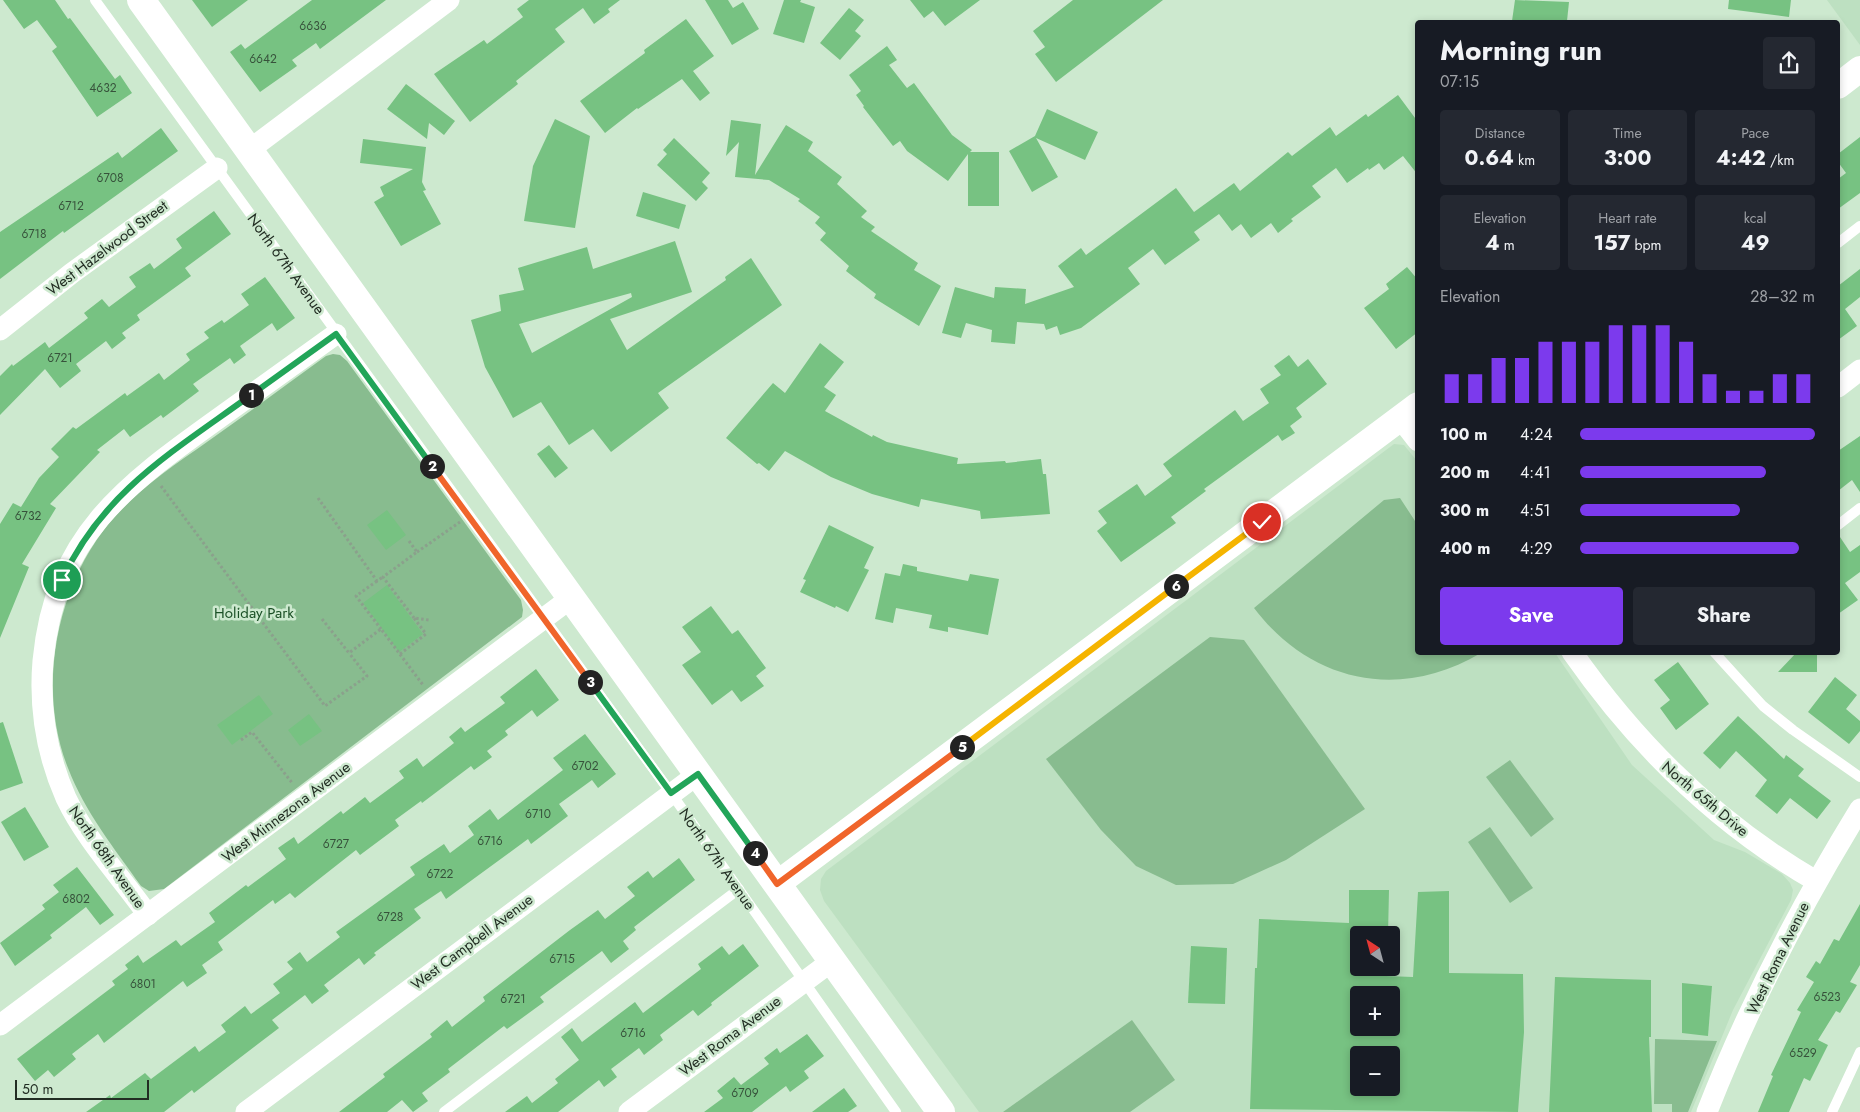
<!DOCTYPE html>
<meta charset="utf-8">
<style>
:root{--surface:#171b24;--page:#242831;--text:#f1f3f6;--muted:#9ea1a6;--accent:#7c3aed}
body{margin:0;font-family:Jost,sans-serif;background:var(--page);color:var(--text);height:100vh;display:flex;flex-direction:column;font-size:19px;white-space:nowrap}
*{box-sizing:border-box;margin:0}
p{font-size:16px;color:var(--muted)}
.icon{flex:none;width:28px;height:28px;fill:none;stroke:currentColor;stroke-width:2;stroke-linecap:round;stroke-linejoin:round}
.map{position:relative;flex:1;overflow:hidden}
.details{position:absolute;left:1415px;top:20px;width:425px;height:635px;display:flex;flex-direction:column;background:var(--surface);border-radius:5px;box-shadow:0 2px 8px #0003}
.details>*{flex:none}
.needle{width:32px;rotate:324deg}
.tools{position:absolute;left:1350px;top:926px;display:grid;gap:10px}
.tools a{display:grid;place-items:center;width:50px;height:50px;border-radius:5px;background:var(--surface);box-shadow:0 2px 8px #0003;font-size:25px}
.scale{position:absolute;left:15px;bottom:12px;width:134px;box-sizing:border-box;padding-left:5px;border:2px solid #222d23;border-top:0;font-size:14px;line-height:18px;white-space:nowrap;color:#222d23;-webkit-text-stroke:4px #cde9cf;paint-order:stroke}
.pin{position:absolute;display:grid;place-items:center;width:42px;height:42px;color:#fff;margin:-21px;border:2px solid #fff;border-radius:50%;box-shadow:0 1px 5px #0007}
.km{position:absolute;width:25px;height:25px;margin:-12px;border-radius:50%;background:#222;color:#fff;font-size:14px;line-height:25px;text-align:center}
.round{display:grid;place-items:center;flex:none;width:52px;height:52px;border-radius:5px;background:var(--page)}
.head{display:flex;align-items:center;justify-content:space-between;height:85px;padding:0 25px}
h1{font-size:28px;font-weight:700;line-height:38px}
.metrics{display:grid;grid-template-columns:repeat(3,1fr);gap:8px;height:85px;padding:5px 25px}
.metrics div{display:grid;align-content:center;border-radius:5px;background:var(--page);text-align:center}
.metrics b{font-size:21px;font-weight:700}
.metrics small{font-size:14px;font-weight:400}
.metrics p{font-size:14px}
.chart{height:140px;padding:10px 25px}
.chart p{display:flex;justify-content:space-between}
.chart svg{width:100%;height:90px;margin-top:5px;stroke:var(--accent);stroke-width:6}
.primary-button{display:flex;gap:10px;margin-top:auto;padding:10px 25px}
.primary-button a{flex:1;height:58px;border-radius:5px;background:var(--accent);color:#fff;font-size:20px;font-weight:700;line-height:58px;text-align:center}
.primary-button a+a{background:var(--page);color:var(--text)}
ul{padding:0 25px;list-style:none;font-size:16px}
li{display:grid;grid-template-columns:80px 60px 1fr;align-items:center;height:38px}
li i{height:12px;border-radius:6px;background:var(--accent)}
.map>svg:first-child{display:block}
.built{fill:#bde0c1;fill-rule:evenodd}
.green{fill:#88bc8f}
.building{fill:#77c282;fill-rule:evenodd}
.lines{fill:none;stroke-linecap:round;stroke-linejoin:round}
.path{stroke:#8ba08c;stroke-width:3;stroke-dasharray:2.5 2.5;stroke-linecap:butt}
.service{stroke:#fff;stroke-width:10}
.minor{stroke:#fff;stroke-width:21}
.tertiary{stroke:#fff;stroke-width:26}
.secondary{stroke:#fff;stroke-width:28}
.split-1-casing{stroke:#fff;stroke-width:10}
.split-2-casing{stroke:#fff;stroke-width:10}
.split-3-casing{stroke:#fff;stroke-width:10}
.split-4-casing{stroke:#fff;stroke-width:10}
.split-5-casing{stroke:#fff;stroke-width:10}
.split-6-casing{stroke:#fff;stroke-width:10}
.split-7-casing{stroke:#fff;stroke-width:10}
.split-1{stroke:#22a559;stroke-width:6}
.split-2{stroke:#22a559;stroke-width:6}
.split-3{stroke:#f0652b;stroke-width:6}
.split-4{stroke:#22a559;stroke-width:6}
.split-5{stroke:#f0652b;stroke-width:6}
.split-6{stroke:#f5b400;stroke-width:6}
.split-7{stroke:#f5b400;stroke-width:6}
.labels{text-anchor:middle;stroke-width:5;stroke-linejoin:round;paint-order:stroke}
.number-label{font-size:12px;fill:#37523b}
.street-label{font-size:15px;fill:#222d23;stroke:#cde9cf}
.park-label{font-size:15px;fill:#1b5026;stroke:#cde9cf}
</style>
<div class="map">
<svg width="1860" height="1112" viewBox="0 0 1860 1112">
<rect width="100%" height="100%" fill="#cde9cf"/>
<!-- built -->
<g class="built">
<path d="M1827,0H1860V45Z"/>
<path d="M1394,444L1404,445L1417,461L1418,652L1555,653L1632,765L1714,840L1745,852L1782,874L1790,883L1793,890L1791,900L1733,1010L1691,1112H979L824,901L820,890L821,879L826,871ZM1359,935H1391V968H1359ZM1359,995H1391V1028H1359ZM1359,1055H1391V1088H1359Z"/>
</g>
<!-- green -->
<g class="green">
<path d="M333,354L340,355L347,361L521,600L523,610L522,617L164,889L149,891L141,886C114,848 85,812 68,768C35,686 58,577 118,513C144,485 176,464 207,442C247,414 286,385 326,356Z"/>
<path d="M1400,498L1417,524L1418,652L1481,653C1400,701 1311,683 1254,608L1384,500Z"/>
<path d="M1210,637L1244,640L1365,809L1286,860L1233,884L1176,885L1136,866L1101,830L1046,759Z"/>
<path d="M1510,760L1554,819L1531,837L1486,777Z"/>
<path d="M1490,827L1533,888L1510,903L1468,842Z"/>
<path d="M1132,1020L1175,1080L1130,1112H1003Z"/>
<path d="M1655,1039L1717,1041L1688,1112H1672V1104H1654Z"/>
</g>
<!-- building -->
<g class="building">
<path d="M3,0H55L68,19L70,18L115,79L120,75L132,93L97,117L52,51L57,47L37,20L24,29Z"/>
<path d="M192,0H248L212,27Z"/>
<path d="M312,0H386L320,49L316,43L292,60L297,66L260,92L230,52L241,44L245,49Z"/>
<path d="M529,0H620L608,9L610,12L594,24L583,8L555,29L565,42L516,81L518,84L470,122L434,74L484,40L487,44L523,17L517,9Z"/>
<path d="M705,0H728L733,8L743,2L759,29L732,45Z"/>
<path d="M784,0H801L800,2L815,7L804,43L773,34Z"/>
<path d="M910,0H980L945,26L933,11L924,18Z"/>
<path d="M1073,0H1163L1056,82L1035,54L1045,47L1033,31Z"/>
<path d="M1515,0L1569,2L1567,21H1512Z"/>
<path d="M1729,0H1791L1789,17L1728,9Z"/>
<path d="M849,8L864,20L855,31L861,36L840,60L820,43Z"/>
<path d="M686,19L714,56L693,71L710,93L700,101L682,79L638,109L637,108L605,133L580,101L645,53L644,50Z"/>
<path d="M887,46L897,60L889,65L907,88L914,83L952,135L972,150L970,152H999V206H968V154L948,181L907,151L900,141L893,146L863,107L864,106L856,95L861,91L849,75Z"/>
<path d="M406,84L455,121L444,135L429,123L427,139L387,109Z"/>
<path d="M1398,95L1418,122V175L1403,156L1384,170L1379,163L1369,170L1368,168L1347,183L1336,168L1312,186L1321,197L1291,219L1293,221L1278,233L1271,223L1251,238L1241,224L1232,231L1219,214L1194,232L1200,240L1165,265L1153,249L1128,268L1140,284L1081,328L1060,335L1057,326L1046,330L1044,324L1017,322L1015,344L991,342L992,330L966,323L961,338L942,333L955,287L994,298L995,287L1026,289L1025,304L1074,287L1058,266L1081,248L1086,255L1176,188L1194,212L1234,183L1240,191L1288,152L1292,156L1330,127L1336,136L1366,114L1368,117Z"/>
<path d="M1047,109L1098,132L1085,160L1036,138L1058,177L1032,192L1009,151L1035,136Z"/>
<path d="M555,119L590,136L575,228L524,221L533,166Z"/>
<path d="M731,120L761,124L755,175L786,125L813,142L808,151L842,177L837,184L867,211L861,217L875,227L871,231L918,263L914,270L941,286L919,326L874,298L876,294L846,271L849,266L820,240L826,233L815,223L820,217L798,201L800,199L769,180L735,177L739,142L726,156Z"/>
<path d="M161,128L178,151L64,233L63,231L0,279V232L118,152L122,158Z"/>
<path d="M1860,137V193L1838,209V179L1846,173L1838,162V154Z"/>
<path d="M674,138L710,173L702,182L708,188L696,201L657,165L667,154L663,150Z"/>
<path d="M363,139L426,147L422,182L426,190L423,191L441,224L401,246L374,202L384,196L380,187L413,169L360,163Z"/>
<path d="M643,192L686,205L679,229L636,216Z"/>
<path d="M214,211L231,234L185,268L191,276L137,315L140,320L122,333L126,338L112,349L106,341L76,364L81,371L60,388L45,369L0,415V376L12,364L13,366L45,342L49,348L88,318L84,313L102,299L109,307L136,287L129,277L150,263L154,269L182,248L176,239Z"/>
<path d="M675,241L692,292L610,319L627,350L726,280L725,277L751,258L782,305L658,393L669,408L611,452L593,429L569,445L541,402L513,418L485,367L471,320L501,311L499,295L524,290L518,268L587,247L593,269ZM631,293L632,297L532,353L519,324Z"/>
<path d="M1407,267L1418,280V332L1396,349L1364,308L1389,289L1386,284Z"/>
<path d="M1860,269V297L1845,309L1857,326L1838,340V286Z"/>
<path d="M265,277L295,318L277,331L272,323L240,346L246,355L234,364L230,358L193,384L199,391L163,418L161,415L130,437L124,429L97,450L100,452L50,504L56,508L22,564L29,567L0,638V524L13,503L21,507L39,478L59,457L51,449L73,427L76,429L125,393L127,396L159,373L164,380L190,360L186,354L209,338L204,332L222,320L224,323L249,305L241,294Z"/>
<path d="M820,343L844,362L824,387L836,395L825,411L872,437L873,435L887,442L958,458L957,464L1005,461L1006,463L1041,459L1043,474H1046L1050,514L981,519L980,511L921,499L919,507L872,494L831,477L785,451L769,471L759,463L757,464L726,438L773,383L785,393Z"/>
<path d="M1289,355L1298,367L1308,359L1327,384L1296,408L1302,417L1290,426L1295,433L1282,441L1278,435L1204,489L1206,491L1171,517L1176,523L1121,562L1097,531L1107,523L1098,511L1137,484L1145,496L1172,476L1163,464L1235,410L1243,421L1269,403L1260,389L1281,375L1274,366Z"/>
<path d="M1860,436V492L1852,480L1838,491V451Z"/>
<path d="M549,445L568,468L555,478L537,454Z"/>
<path d="M387,510L406,535L386,550L367,525Z"/>
<path d="M829,525L874,547L864,568L869,570L848,612L836,606L835,608L800,592L806,580L803,579Z"/>
<path d="M1838,534L1850,552L1860,545V572L1845,583L1858,600L1838,614Z"/>
<path d="M903,564L917,567V571L968,581L970,574L999,579L988,635L948,627V632L929,628L932,615L896,608L893,623L875,619L885,573L900,576Z"/>
<path d="M387,585L423,634L399,652L363,603Z"/>
<path d="M711,606L732,634L738,630L766,668L756,676L764,686L741,702L732,690L712,705L682,665L701,652L682,627Z"/>
<path d="M1797,652H1817V672H1778Z"/>
<path d="M1678,662L1709,704L1676,730L1660,708L1670,700L1654,680Z"/>
<path d="M536,669L559,700L537,717L532,710L505,731L508,735L487,751L492,757L474,770L471,766L422,803L421,801L395,820L399,826L360,855L356,850L295,898L290,893L275,904L273,900L218,942L223,950L202,965L207,973L187,987L183,981L104,1043L98,1034L72,1054L76,1059L54,1077L48,1070L35,1081L17,1059L115,985L112,981L128,969L125,965L138,955L143,963L176,940L181,946L215,922L209,913L246,885L248,887L286,859L278,848L294,837L298,844L341,811L343,814L365,797L370,803L404,778L399,771L417,758L423,767L454,743L449,737L461,727L465,732L505,703L500,697Z"/>
<path d="M1835,677L1857,695L1846,709L1860,721V731L1849,744L1808,712Z"/>
<path d="M259,695L273,714L232,745L217,725Z"/>
<path d="M309,714L322,731L300,746L288,730Z"/>
<path d="M1738,716L1784,759L1786,755L1804,769L1798,776L1831,801L1817,819L1790,798L1777,814L1755,796L1767,780L1736,751L1720,769L1703,753Z"/>
<path d="M3,722L23,783L0,791V723Z"/>
<path d="M585,734L616,774L598,788L592,780L559,804L568,816L531,844L528,839L446,899L441,891L414,909L421,918L374,953L376,955L364,965L359,958L324,985L329,991L312,1004L305,995L272,1020L279,1028L194,1093L192,1090L164,1112H86L110,1095L111,1098L145,1073L151,1079L195,1046L199,1052L226,1032L221,1025L245,1006L251,1014L280,993L273,984L293,969L287,962L300,952L307,962L340,937L336,932L415,875L410,867L444,844L450,853L474,835L468,826L490,809L498,820L563,770L553,758Z"/>
<path d="M25,807L49,847L24,861L1,822Z"/>
<path d="M679,858L695,880L634,927L636,930L623,941L629,949L611,963L602,951L540,997L544,1002L507,1029L504,1026L448,1069L450,1072L422,1093L428,1101L413,1112L402,1100L387,1112H339L385,1077L383,1074L432,1037L430,1034L447,1020L452,1027L485,1001L483,997L570,930L598,910L605,919L635,896L627,887L648,871L653,878Z"/>
<path d="M77,867L114,915L100,925L86,907L50,935L52,938L15,966L0,943L45,909L42,905L59,892L53,885Z"/>
<path d="M1349,890H1389L1388,935H1359V975L1413,977L1418,892L1449,891V973L1523,974L1524,1032L1518,1112L1250,1109L1255,968H1257L1259,919L1349,923ZM1359,995H1391V1028H1359ZM1359,1055H1391V1088H1359Z"/>
<path d="M1860,904V965L1850,982L1857,985L1840,1013L1836,1011L1818,1040L1828,1045L1810,1081L1804,1078L1789,1112H1758L1773,1076L1771,1075L1801,1012L1797,1010L1814,982L1806,977L1816,961L1820,964L1834,939L1839,941Z"/>
<path d="M743,944L759,966L711,1003L712,1005L698,1016L693,1010L660,1035L663,1040L644,1055L639,1048L611,1069L617,1077L604,1087L599,1080L558,1112H505L527,1096L532,1103L558,1083L555,1079L579,1060L561,1037L572,1028L582,1042L635,1002L643,1013L701,969L698,964L722,946L729,955Z"/>
<path d="M1191,946L1227,948L1225,1004L1188,1003Z"/>
<path d="M1555,977L1651,980V1037H1649L1652,1112H1549Z"/>
<path d="M1682,983L1712,986L1708,1036L1682,1033Z"/>
<path d="M807,1034L824,1056L804,1071L809,1078L790,1092L786,1086L752,1112H704L723,1098L717,1091L734,1077L741,1085L769,1064L764,1058L777,1048L780,1053Z"/>
<path d="M844,1088L857,1106L848,1112H812Z"/>
</g>
<g class="lines">
<!-- path -->
<g class="path">
<path d="M161,486L325,706L367,676L349,653"/>
<path d="M318,498L377,581L383,577"/>
<path d="M409,541L417,552L383,577L414,618"/>
<path d="M417,552L460,522"/>
<path d="M377,581L356,596L381,629"/>
<path d="M322,619L349,653L381,629L423,685"/>
<path d="M400,654L426,634L414,618L429,620"/>
<path d="M241,740L252,732L293,784"/>
</g>
<!-- service -->
<g class="service">
<path d="M95,0L671,793L896,1112"/>
<path d="M1838,243L1860,226"/>
<path d="M1838,525L1860,508"/>
<path d="M1714,652L1763,706L1793,730L1860,777"/>
<path d="M444,1112L739,889"/>
<path d="M1832,1112L1860,1052"/>
</g>
<!-- minor -->
<g class="minor">
<path d="M249,150L449,0"/>
<path d="M0,330L72,273L217,168"/>
<path d="M1838,387L1860,370"/>
<path d="M1400,418L1418,441"/>
<path d="M1572,652C1637,745 1717,824 1816,881"/>
<path d="M148,915C121,877 86,840 66,798C47,755 39,708 43,661C55,536 124,486 219,418C258,390 297,362 336,334"/>
<path d="M0,1025L571,598"/>
<path d="M246,1112L698,774"/>
<path d="M629,1112L832,961"/>
<path d="M1707,1112C1748,1007 1801,905 1860,809"/>
</g>
<!-- tertiary -->
<g class="tertiary">
<path d="M1838,86L1860,69"/>
<path d="M777,884L1418,405"/>
</g>
<!-- secondary -->
<path class="secondary" d="M141,0L941,1112"/>
</g>
<g class="lines">
<defs>
<path id="split-1" d="M62,580C103,491 174,451 251,395"/>
<path id="split-2" d="M251,395L336,334L432,466"/>
<path id="split-3" d="M432,466L590,682"/>
<path id="split-4" d="M590,682L671,793L698,774L755,853"/>
<path id="split-5" d="M755,853L777,884L962,747"/>
<path id="split-6" d="M962,747L1176,586"/>
<path id="split-7" d="M1176,586L1262,522"/>
</defs>
<!-- split-1 casing -->
<use href="#split-1" class="split-1-casing"/>
<!-- split-2 casing -->
<use href="#split-2" class="split-2-casing"/>
<!-- split-3 casing -->
<use href="#split-3" class="split-3-casing"/>
<!-- split-4 casing -->
<use href="#split-4" class="split-4-casing"/>
<!-- split-5 casing -->
<use href="#split-5" class="split-5-casing"/>
<!-- split-6 casing -->
<use href="#split-6" class="split-6-casing"/>
<!-- split-7 casing -->
<use href="#split-7" class="split-7-casing"/>
<!-- split-1 -->
<use href="#split-1" class="split-1"/>
<!-- split-2 -->
<use href="#split-2" class="split-2"/>
<!-- split-3 -->
<use href="#split-3" class="split-3"/>
<!-- split-4 -->
<use href="#split-4" class="split-4"/>
<!-- split-5 -->
<use href="#split-5" class="split-5"/>
<!-- split-6 -->
<use href="#split-6" class="split-6"/>
<!-- split-7 -->
<use href="#split-7" class="split-7"/>
</g>
<g class="labels">
<!-- number labels -->
<g class="number-label">
<text x="313" y="30">6636</text>
<text x="263" y="63">6642</text>
<text x="103" y="92">4632</text>
<text x="110" y="182">6708</text>
<text x="71" y="210">6712</text>
<text x="34" y="238">6718</text>
<text x="60" y="362">6721</text>
<text x="28" y="520">6732</text>
<text x="585" y="770">6702</text>
<text x="538" y="818">6710</text>
<text x="490" y="845">6716</text>
<text x="336" y="848">6727</text>
<text x="440" y="878">6722</text>
<text x="76" y="903">6802</text>
<text x="390" y="921">6728</text>
<text x="562" y="963">6715</text>
<text x="143" y="988">6801</text>
<text x="1827" y="1001">6523</text>
<text x="513" y="1003">6721</text>
<text x="633" y="1037">6716</text>
<text x="1803" y="1057">6529</text>
<text x="745" y="1097">6709</text>
</g>
<!-- street labels -->
<g class="street-label">
<text transform="translate(107 248) rotate(-37)" y="5">West Hazelwood Street</text>
<text transform="translate(286 264) rotate(54)" y="5">North 67th Avenue</text>
<text transform="translate(1705 799) rotate(40)" y="5">North 65th Drive</text>
<text transform="translate(286 812) rotate(-37)" y="5">West Minnezona Avenue</text>
<text transform="translate(107 857) rotate(55)" y="5">North 68th Avenue</text>
<text transform="translate(717 859) rotate(55)" y="5">North 67th Avenue</text>
<text transform="translate(472 942) rotate(-37)" y="5">West Campbell Avenue</text>
<text transform="translate(1778 958) rotate(-64)" y="5">West Roma Avenue</text>
<text transform="translate(730 1036) rotate(-37)" y="5">West Roma Avenue</text>
</g>
<!-- park labels -->
<g class="park-label">
<text x="254" y="618">Holiday Park</text>
</g>
</g>
</svg>
<div class="tools">
<a><svg class="needle" viewBox="-14 -14 28 28"><path d="M0-13l5 13h-10z" fill="#e53935"/><path d="M0 13l5-13h-10z" fill="#9ea1a6"/></svg></a>
<a>+</a>
<a>−</a>
</div>
<div class="scale">50 m</div>
<div class="pin" style="left:62px;top:580px;background:#1e9e55"><svg class="icon" aria-label="arrive" viewBox="0 0 24 24"><path d="M6 21V4h12l-3 4 3 4H6"/></svg></div>
<div class="pin" style="left:1262px;top:522px;background:#d93025"><svg class="icon" aria-label="check" viewBox="0 0 24 24"><path d="M5 12l5 5 9-10"/></svg></div>
<b class="km" style="left:251px;top:395px">1</b>
<b class="km" style="left:432px;top:466px">2</b>
<b class="km" style="left:590px;top:682px">3</b>
<b class="km" style="left:755px;top:853px">4</b>
<b class="km" style="left:962px;top:747px">5</b>
<b class="km" style="left:1176px;top:586px">6</b>
<section class="details">
<div class="head"><div><h1>Morning run</h1><p>07:15</p></div><a class="round"><svg class="icon" aria-label="share" viewBox="0 0 24 24"><path d="M12 15V3M7 8l5-5 5 5M5 13v7h14v-7"/></svg></a></div>
<div class="metrics">
<div><p>Distance</p><b>0.64<small> km</small></b></div>
<div><p>Time</p><b>3:00</b></div>
<div><p>Pace</p><b>4:42<small> /km</small></b></div>
</div>
<div class="metrics">
<div><p>Elevation</p><b>4<small> m</small></b></div>
<div><p>Heart rate</p><b>157<small> bpm</small></b></div>
<div><p>kcal</p><b>49</b></div>
</div>
<div class="chart"><p><span>Elevation</span>28–32 m</p>
<svg viewBox="0 0 160 44" preserveAspectRatio="none"><path d="M5 44V30M15 44V30M25 44V22M35 44V22M45 44V14M55 44V14M65 44V14M75 44V6M85 44V6M95 44V6M105 44V14M115 44V30M125 44V38M135 44V38M145 44V30M155 44V30"/></svg>
</div>
<ul>
<li><b>100 m</b>4:24<i style="width:100%"></i></li>
<li><b>200 m</b>4:41<i style="width:79%"></i></li>
<li><b>300 m</b>4:51<i style="width:68%"></i></li>
<li><b>400 m</b>4:29<i style="width:93%"></i></li>
</ul>
<div class="primary-button"><a>Save</a><a>Share</a></div>
</section>
</div>
